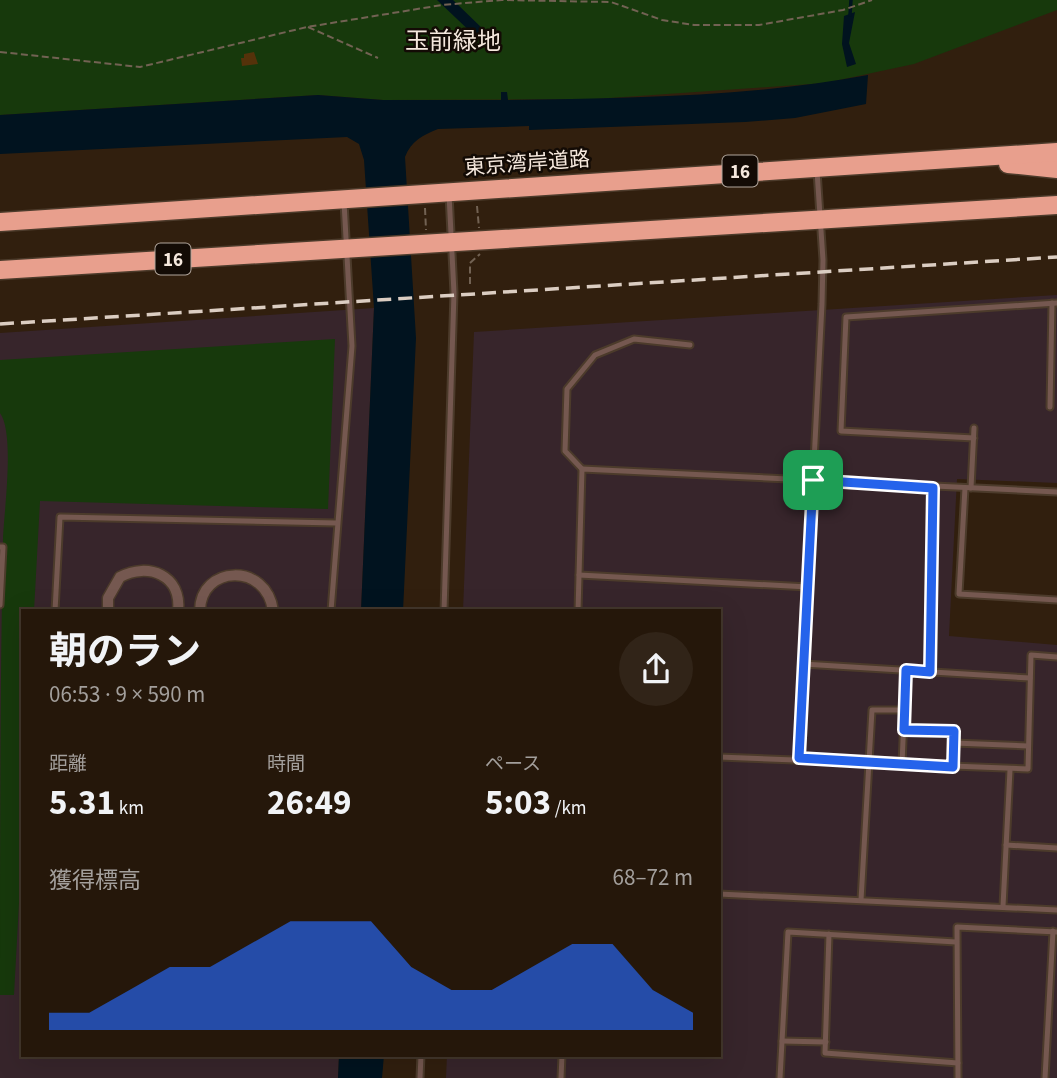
<!DOCTYPE html>
<html lang="ja">
<meta charset="utf-8">
<style>
:root{--surface:#25170a;--page:#312418;--text:#f1f3f6;--muted:#a39f9c;--line:#42362b;--accent:#2563eb}
body{margin:0;font-family:"Source Sans 3","Noto Sans JP",sans-serif;background:var(--page);color:var(--text);height:100vh;display:flex;flex-direction:column;font-size:26px;white-space:nowrap}
*{box-sizing:border-box;margin:0}
p{font-size:23px;color:var(--muted)}
.icon{flex:none;width:38px;height:38px;fill:none;stroke:currentColor;stroke-width:2;stroke-linecap:round;stroke-linejoin:round}
.map{position:relative;flex:1;overflow:hidden}
.panel{position:absolute;left:21px;top:609px;width:700px;height:448px;display:flex;flex-direction:column;background:var(--surface);border-radius:0px;box-shadow:0 7px 28px #0002,0 0 0 2px var(--line)}
.panel>*{flex:none}
.pin{position:absolute;display:grid;place-items:center;width:60px;height:60px;color:#fff;margin:-30px;border-radius:14px;box-shadow:0 4px 10px #0006}
.round{display:grid;place-items:center;flex:none;width:74px;height:74px;border-radius:37px;background:var(--page)}
.head{display:flex;align-items:center;justify-content:space-between;height:119px;padding:0 28px}
h1{font-size:38px;font-weight:700;line-height:52px}
.metrics{display:grid;grid-template-columns:repeat(3,1fr);gap:10px;height:119px;padding:7px 28px}
.metrics div{display:grid;align-content:center}
.metrics b{font-size:35px;font-weight:700}
.metrics small{font-size:19px;font-weight:400}
.metrics p{font-size:19px}
.chart{height:196px;padding:14px 28px}
.chart p{display:flex;justify-content:space-between}
.chart svg{width:100%;height:126px;margin-top:7px;fill:var(--accent);opacity:.7}
.map>svg:first-child{display:block}
.industrial{fill:#37252b}
.green{fill:#17390c}
.water{fill:#01131f}
.lines{fill:none;stroke-linecap:round;stroke-linejoin:round}
.stream{stroke:#01131f;stroke-width:3.5}
.building{fill:#55320a}
.lane-casing{stroke:#4c3b2b;stroke-width:9}
.street-casing{stroke:#4c3b2b;stroke-width:13}
.highway-casing{stroke:#4c3b2b;stroke-width:21}
.path{stroke:#726253;stroke-width:2;stroke-dasharray:7 3.5;stroke-linecap:butt}
.lane{stroke:#755850;stroke-width:5}
.street{stroke:#755850;stroke-width:10}
.highway{stroke:#e89f8d;stroke-width:18}
.rail{stroke:#dbcdc2;stroke-width:3.5;stroke-dasharray:14 7;stroke-linecap:butt}
.route-casing{stroke:#fff;stroke-width:14}
.route{stroke:#2563eb;stroke-width:9}
.labels{text-anchor:middle;stroke-width:5;stroke-linejoin:round;paint-order:stroke}
.shield{fill:#130b05;stroke:#b1a69c;stroke-width:2}
.shield-label{font-size:19px;font-weight:bold;fill:#f5e8dd}
.street-label{font-size:21px;fill:#f5e8dd;stroke:#130b05}
.quarter-label{font-size:24px;fill:#f5e8dd;stroke:#130b05}
</style>
<div class="map">
<svg width="1057" height="1078" viewBox="0 0 1057 1078">
<rect width="100%" height="100%" fill="#311f0e"/>
<!-- industrial -->
<g class="industrial">
<path d="M1057,295V483L957,479L949,636L1057,645V1078H446L447,1055H719V611H463L474,332Z"/>
<path d="M374,308L361,611H23V1055H339L338,1078H0V333Z"/>
</g>
<!-- green -->
<g class="green">
<path d="M0,0H1057V10L914,64L825,83L595,99L383,100L318,95L0,115Z"/>
<path d="M335,339L328,509L40,501L34,611H23V829L14,995H0C0,843 0,690 3,539C4,511 15,434 0,413V360Z"/>
</g>
<!-- water -->
<g class="water">
<path d="M437,0H453L484,30L477,38Z"/>
<path d="M855,12L849,43L856,64L847,67L842,44L844,16Z"/>
<path d="M868,75L866,104L795,118L745,122L529,130V126L438,129C423,135 411,141 405,157L416,338L403,611H361L374,308L364,160L359,144L347,137L0,154V115L318,95L383,100H501V92H507L508,100C627,98 751,97 868,75Z"/>
<path d="M339,1055H384L382,1078H338Z"/>
</g>
<g class="lines">
<!-- stream -->
<path class="stream" d="M850,15L851,0"/>
</g>
<!-- building -->
<path class="building" d="M254,52L258,64L242,66L241,58H244V54Z"/>
<g class="lines">
<defs>
<g id="lane">
<path d="M1050,407L1052,303"/>
<path d="M974,438L841,431L846,317L1057,303"/>
<path d="M582,469L565,451L567,389L595,355L634,339L690,345"/>
<path d="M965,488L959,594L1057,600"/>
<path d="M971,488L974,428"/>
<path d="M0,547H3L0,605"/>
<path d="M579,575L808,587"/>
<path d="M55,611L60,517L336,523"/>
<path d="M331,611L352,346L344,202"/>
<path d="M444,611L454,293L449,194"/>
<path d="M578,611L582,469L1057,492"/>
<path d="M803,664L1030,678"/>
<path d="M930,672L933,488"/>
<path d="M903,730L954,731L953,767"/>
<path d="M954,743L1028,746"/>
<path d="M719,757L1028,769L1031,655L1057,657"/>
<path d="M799,758L822,304L823,260L817,171"/>
<path d="M902,764L906,670"/>
<path d="M1006,845L1057,848"/>
<path d="M719,894L1057,910"/>
<path d="M861,900L872,710H904"/>
<path d="M1003,906L1010,770"/>
<path d="M829,934L825,1053L958,1063"/>
<path d="M782,1041L826,1042"/>
<path d="M420,1078L421,1055"/>
<path d="M561,1078L562,1055"/>
<path d="M780,1078L788,932L956,942"/>
<path d="M958,1078L957,927L1057,932"/>
<path d="M1045,1078L1053,931"/>
</g>
<g id="street">
<path d="M108,611V598L120,577C148,562 182,575 178,611"/>
<path d="M200,611C200,565 267,562 273,611"/>
</g>
<g id="highway">
<path d="M1008,164L1057,169"/>
<path d="M0,222L1057,152"/>
<path d="M0,270L1057,205"/>
</g>
</defs>
<!-- lane casing -->
<use href="#lane" class="lane-casing"/>
<!-- street casing -->
<use href="#street" class="street-casing"/>
<!-- highway casing -->
<use href="#highway" class="highway-casing"/>
<!-- path -->
<g class="path">
<path d="M308,27L378,58"/>
<path d="M0,52L140,67L307,27L442,5L502,0L611,2L662,20L694,25H759L843,10L872,0"/>
<path d="M477,206L479,228"/>
<path d="M425,208L426,230"/>
<path d="M470,284V263L480,254"/>
</g>
<!-- lane -->
<use href="#lane" class="lane"/>
<!-- street -->
<use href="#street" class="street"/>
<!-- highway -->
<use href="#highway" class="highway"/>
<!-- rail -->
<path class="rail" d="M0,324L1057,257"/>
</g>
<g class="lines">
<defs>
<path id="route" d="M813,480L933,488L930,672L906,670L904,730L954,731L953,767L799,758Z"/>
</defs>
<!-- route casing -->
<use href="#route" class="route-casing"/>
<!-- route -->
<use href="#route" class="route"/>
</g>
<g class="labels">
<!-- shield labels -->
<g class="shield">
<rect x="722.5" y="155.5" width="35" height="31" rx="5"/>
<rect x="155.5" y="243.5" width="35" height="31" rx="5"/>
</g>
<g class="shield-label">
<text x="740" y="178">16</text>
<text x="173" y="266">16</text>
</g>
<!-- street labels -->
<g class="street-label">
<text transform="translate(527 163) rotate(-4)" y="7">東京湾岸道路</text>
</g>
<!-- quarter labels -->
<g class="quarter-label">
<text x="453" y="49">玉前緑地</text>
</g>
</g>
</svg>
<div class="pin" style="left:813px;top:480px;background:#1e9e55"><svg class="icon" aria-label="arrive" viewBox="0 0 24 24"><path d="M6 21V4h12l-3 4 3 4H6"/></svg></div>
<section class="panel">
<div class="head"><div><h1>朝のラン</h1><p>06:53 · 9 × 590 m</p></div><a class="round"><svg class="icon" aria-label="share" viewBox="0 0 24 24"><path d="M12 15V3M7 8l5-5 5 5M5 13v7h14v-7"/></svg></a></div>
<div class="metrics">
<div><p>距離</p><b>5.31<small> km</small></b></div>
<div><p>時間</p><b>26:49</b></div>
<div><p>ペース</p><b>5:03<small> /km</small></b></div>
</div>
<div class="chart"><p><span>獲得標高</span>68–72 m</p>
<svg viewBox="0 0 160 44" preserveAspectRatio="none"><path d="M0 44V38L10 38L20 30L30 22L40 22L50 14L60 6L70 6L80 6L90 22L100 30L110 30L120 22L130 14L140 14L150 30L160 38V44z"/></svg>
</div>
</section>
</div>
